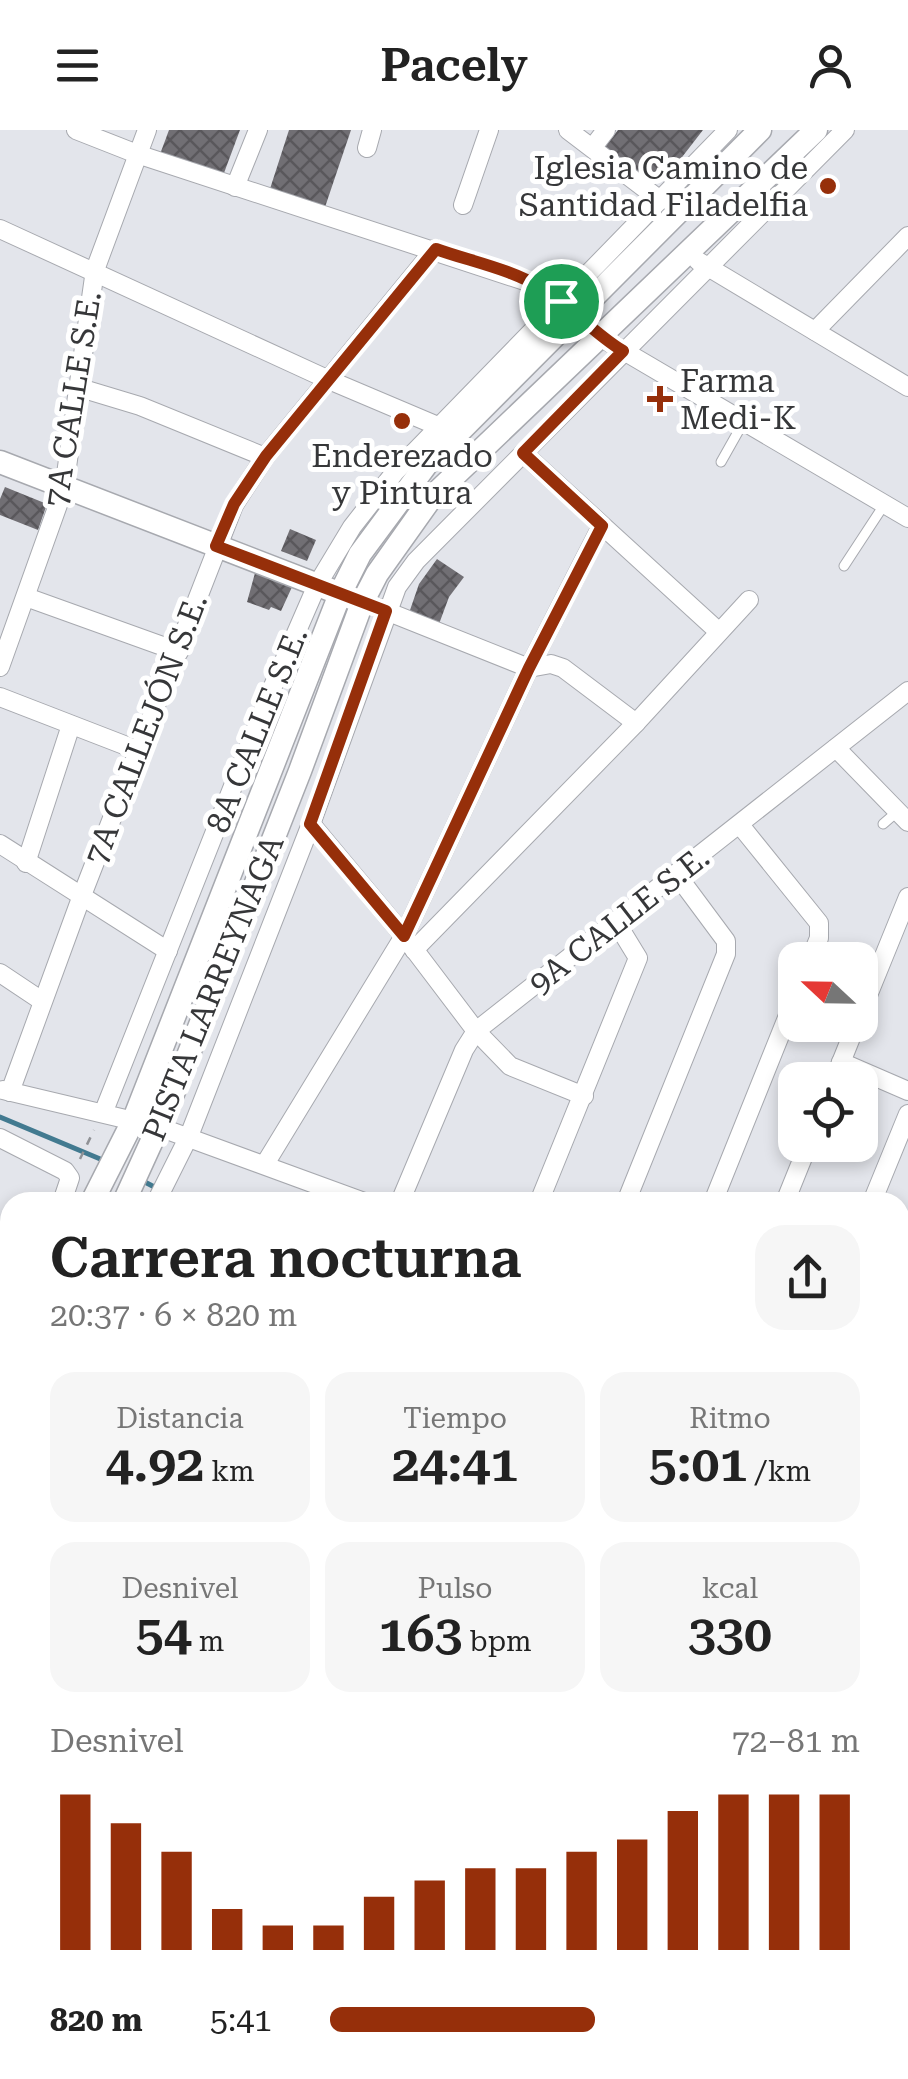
<!DOCTYPE html>
<html lang="es">
<meta charset="utf-8">
<style>
:root{--surface:#fff;--page:#f6f6f6;--text:#222;--muted:#767676;--accent:#962f0a}
body{margin:0;font-family:"Roboto Serif",serif;background:var(--page);color:var(--text);height:100vh;display:flex;flex-direction:column;font-size:38px;white-space:nowrap}
*{box-sizing:border-box;margin:0}
p{font-size:32px;color:var(--muted)}
.icon{flex:none;width:55px;height:55px;fill:none;stroke:currentColor;stroke-width:2;stroke-linecap:round;stroke-linejoin:round}
.map{position:relative;flex:1;overflow:hidden}
.sheet{position:absolute;left:0px;top:1062px;width:910px;height:888px;display:flex;flex-direction:column;background:var(--surface);border-radius:30px 30px 0 0;box-shadow:0 5px 15px #0003}
.sheet>*{flex:none}
.needle{width:65px;rotate:292deg}
.fabs{position:absolute;left:778px;top:812px;display:grid;gap:20px}
.fabs a{display:grid;place-items:center;width:100px;height:100px;border-radius:20px;background:var(--surface);box-shadow:0 5px 15px #0003;font-size:50px}
.pin{position:absolute;display:grid;place-items:center;width:85px;height:85px;color:#fff;margin:-42px;border:5px solid #fff;border-radius:50%;box-shadow:0 2px 10px #0007}
.round{display:grid;place-items:center;flex:none;width:105px;height:105px;border-radius:30px;background:var(--page)}
.summary{display:flex;align-items:center;justify-content:space-between;height:170px;padding:0 50px}
h1{font-size:55px;font-weight:600;line-height:75px}
.stats{display:grid;grid-template-columns:repeat(3,1fr);gap:15px;height:170px;padding:10px 50px}
.stats div{display:grid;align-content:center;border-radius:25px;background:var(--page);text-align:center}
.stats b{font-size:50px;font-weight:600}
.stats small{font-size:28px;font-weight:400}
.stats p{font-size:28px}
.chart{height:280px;padding:20px 50px}
.chart p{display:flex;justify-content:space-between}
.chart svg{width:100%;height:180px;margin-top:10px;stroke:var(--accent);stroke-width:6}
ul{padding:0 50px;list-style:none;font-size:32px}
li{display:grid;grid-template-columns:160px 120px 1fr;align-items:center;height:75px}
li i{height:25px;border-radius:12px;background:var(--accent)}
header{display:flex;justify-content:space-between;align-items:center;height:130px;padding:0 50px;background:var(--surface);font-size:45px;font-weight:600}
.map>svg:first-child{display:block}
.lines{fill:none;stroke-linecap:round;stroke-linejoin:round}
.stream{stroke:#427a90;stroke-width:5}
.building{fill:url(#building-cross-hatch)}
.lane-casing{stroke:#a7a9af;stroke-width:11}
.street-casing{stroke:#a7a9af;stroke-width:20}
.secondary-casing{stroke:#a7a9af;stroke-width:25}
.path{stroke:#909296;stroke-width:2.5;stroke-dasharray:8 8;stroke-linecap:butt}
.lane{stroke:#fff;stroke-width:9}
.street{stroke:#fff;stroke-width:18}
.secondary{stroke:#fff;stroke-width:22}
.route-casing{stroke:#fff;stroke-width:20}
.route{stroke:#962f0a;stroke-width:12}
.poi-dot{fill:#962f0a;stroke:#fff;stroke-width:4}
.labels{text-anchor:middle;stroke-width:10;stroke-linejoin:round;paint-order:stroke}
.poi-label{font-size:32px;fill:#363739;stroke:#fff;text-anchor:end}
.street-label{font-size:32px;fill:#363739;stroke:#fff}
</style>
<header><svg class="icon" aria-label="menu" viewBox="0 0 24 24"><path d="M4 6h16M4 12h16M4 18h16"/></svg>Pacely<svg class="icon" aria-label="person" viewBox="0 0 24 24"><circle cx="12" cy="8" r="4"/><path d="M4 21q1-7 8-7t8 7"/></svg></header>
<div class="map">
<svg width="908" height="1949" viewBox="0 0 908 1949">
<defs>
<pattern id="building-cross-hatch" width="8" height="8" patternUnits="userSpaceOnUse" patternTransform="scale(2.5)"><rect width="8" height="8" fill="#716f74"/><path d="M0 0l8 8M0 8l8-8" fill="none" stroke="#59575b"/></pattern>
</defs>
<rect width="100%" height="100%" fill="#e3e5eb"/>
<g class="lines">
<!-- stream -->
<g class="stream">
<path d="M0,987L105,1031"/>
<path d="M141,1050L183,1072"/>
<path d="M905,1451L908,1453"/>
</g>
</g>
<!-- building -->
<g class="building">
<path d="M169,0H240L221,51L159,27Z"/>
<path d="M289,0H351L323,83L268,65Z"/>
<path d="M618,0H703L679,31L674,27L653,55L605,17Z"/>
<path d="M5,357L47,374L38,400L0,385V369Z"/>
<path d="M290,399L316,410L307,431L281,421Z"/>
<path d="M437,429L464,447L449,467L439,494L409,483L419,454Z"/>
<path d="M255,443L292,457L281,481L271,477L269,480L247,472Z"/>
<path d="M900,1835L908,1839V1856L900,1875Z"/>
</g>
<g class="lines">
<defs>
<g id="lane">
<path d="M721,332L743,293"/>
<path d="M844,436L884,375"/>
<path d="M883,694L898,681"/>
<path d="M900,1929L908,1927"/>
<path d="M160,1949L164,1940"/>
<path d="M514,1949L518,1940"/>
<path d="M866,1949L875,1940"/>
</g>
<g id="street">
<path d="M76,0L137,24L537,155L579,186L600,207L908,388"/>
<path d="M568,0L660,70"/>
<path d="M593,17L606,0"/>
<path d="M367,18L372,0"/>
<path d="M235,57L258,0"/>
<path d="M463,75L489,0"/>
<path d="M0,99L329,250L440,297"/>
<path d="M698,131L908,257"/>
<path d="M815,201L908,106"/>
<path d="M77,257L140,276L265,327"/>
<path d="M523,323L719,502"/>
<path d="M26,467L179,522"/>
<path d="M376,477L529,538L551,534L563,538L636,593"/>
<path d="M0,537L64,358L95,140L147,0"/>
<path d="M0,567L137,620"/>
<path d="M836,618L908,692"/>
<path d="M311,694L404,806L476,901L510,936L584,966"/>
<path d="M740,695L819,793V808L810,830"/>
<path d="M0,714L168,821"/>
<path d="M26,733L71,595"/>
<path d="M414,820L636,593L749,470"/>
<path d="M0,843L42,871"/>
<path d="M860,885L908,767"/>
<path d="M841,932L908,961"/>
<path d="M834,950L856,895"/>
<path d="M3,960L159,997L364,1072"/>
<path d="M10,962L81,768L234,375L265,327L435,119"/>
<path d="M104,981L270,563L317,455L352,397L395,342L728,0"/>
<path d="M0,1008L65,1041L70,1048L62,1072"/>
<path d="M265,1034L404,806L529,538L601,397"/>
<path d="M156,1072L189,1006L311,694L397,457L416,431L845,0"/>
<path d="M400,1072L464,920L476,901L908,561"/>
<path d="M539,1072L638,828L616,792"/>
<path d="M626,1072L726,824V811L677,745"/>
<path d="M713,1072L795,868"/>
<path d="M785,1072L808,1015"/>
<path d="M872,1072L908,984"/>
<path d="M0,1171L10,1158"/>
<path d="M900,1214L908,1195"/>
<path d="M900,1291L908,1295"/>
<path d="M0,1298L10,1287"/>
<path d="M0,1418L10,1425"/>
<path d="M900,1490L908,1495"/>
<path d="M0,1500L10,1475"/>
<path d="M0,1821L10,1797"/>
<path d="M609,1940L632,1949"/>
<path d="M39,1949L43,1940"/>
<path d="M130,1949L133,1940"/>
<path d="M315,1949L319,1940"/>
<path d="M412,1949L416,1940"/>
<path d="M545,1949L549,1940"/>
</g>
<g id="secondary">
<path d="M0,332L354,469"/>
<path d="M92,1072L134,989L340,464L360,424L426,335L760,0"/>
<path d="M124,1072L171,969L300,641L362,473L377,444L431,368L816,0"/>
<path d="M0,1212L10,1199"/>
<path d="M0,1254L10,1243"/>
<path d="M900,1269L908,1266"/>
<path d="M900,1402L908,1384"/>
<path d="M689,1949L690,1940"/>
</g>
</defs>
<!-- lane casing -->
<use href="#lane" class="lane-casing"/>
<!-- street casing -->
<use href="#street" class="street-casing"/>
<!-- secondary casing -->
<use href="#secondary" class="secondary-casing"/>
<!-- path -->
<g class="path">
<path d="M80,1029L94,1000"/>
<path d="M0,1692L10,1696"/>
</g>
<!-- lane -->
<use href="#lane" class="lane"/>
<!-- street -->
<use href="#street" class="street"/>
<!-- secondary -->
<use href="#secondary" class="secondary"/>
</g>
<g class="lines">
<defs>
<path id="route" d="M436,119C469,131 511,139 541,158C571,176 593,203 623,221L523,323L602,396L529,538L404,806L310,694L386,481L216,416L234,374L266,326Z"/>
</defs>
<!-- route casing -->
<use href="#route" class="route-casing"/>
<!-- route -->
<use href="#route" class="route"/>
</g>
<!-- markers -->
<g class="poi-dot">
<circle cx="828" cy="56" r="10"/>
<path d="M655 254h10v10h10v10h-10v10h-10v-10h-10v-10h10z"/>
<circle cx="402" cy="291" r="10"/>
</g>
<g class="labels">
<!-- poi labels -->
<g class="poi-label">
<text x="808" y="49">Iglesia Camino de<tspan x="808" dy="37">Santidad Filadelfia</tspan></text>
<text x="680" y="262" text-anchor="start">Farma<tspan x="680" dy="37">Medi-K</tspan></text>
<text x="402" y="337" text-anchor="middle">Enderezado<tspan x="402" dy="37">y Pintura</tspan></text>
</g>
<!-- street labels -->
<g class="street-label">
<text transform="translate(73 269) rotate(-81)" y="11">7A CALLE S.E.</text>
<text transform="translate(146 599) rotate(-69)" y="11">7A CALLEJÓN S.E.</text>
<text transform="translate(257 600) rotate(-68)" y="11">8A CALLE S.E.</text>
<text transform="translate(619 790) rotate(-38)" y="11">9A CALLE S.E.</text>
<text transform="translate(213 858) rotate(-68)" y="11">PISTA LARREYNAGA</text>
</g>
</g>
</svg>
<div class="fabs">
<a><svg class="needle" viewBox="-14 -14 28 28"><path d="M0-13l5 13h-10z" fill="#e53935"/><path d="M0 13l5-13h-10z" fill="#767676"/></svg></a>
<a><svg class="icon" aria-label="locate" viewBox="0 0 24 24"><circle cx="12" cy="12" r="6"/><path d="M12 2v4M12 18v4M2 12h4M18 12h4"/></svg></a>
</div>
<div class="pin" style="left:561px;top:171px;background:#1e9e55"><svg class="icon" aria-label="arrive" viewBox="0 0 24 24"><path d="M6 21V4h12l-3 4 3 4H6"/></svg></div>
<section class="sheet">
<div class="summary"><div><h1>Carrera nocturna</h1><p>20:37 · 6 × 820 m</p></div><a class="round"><svg class="icon" aria-label="share" viewBox="0 0 24 24"><path d="M12 15V3M7 8l5-5 5 5M5 13v7h14v-7"/></svg></a></div>
<div class="stats">
<div><p>Distancia</p><b>4.92<small> km</small></b></div>
<div><p>Tiempo</p><b>24:41</b></div>
<div><p>Ritmo</p><b>5:01<small> /km</small></b></div>
</div>
<div class="stats">
<div><p>Desnivel</p><b>54<small> m</small></b></div>
<div><p>Pulso</p><b>163<small> bpm</small></b></div>
<div><p>kcal</p><b>330</b></div>
</div>
<div class="chart"><p><span>Desnivel</span>72–81 m</p>
<svg viewBox="0 0 160 44" preserveAspectRatio="none"><path d="M5 44V6M15 44V13M25 44V20M35 44V34M45 44V38M55 44V38M65 44V31M75 44V27M85 44V24M95 44V24M105 44V20M115 44V17M125 44V10M135 44V6M145 44V6M155 44V6"/></svg>
</div>
<ul>
<li><b>820 m</b>5:41<i style="width:50%"></i></li>
</ul>
</section>
</div>
